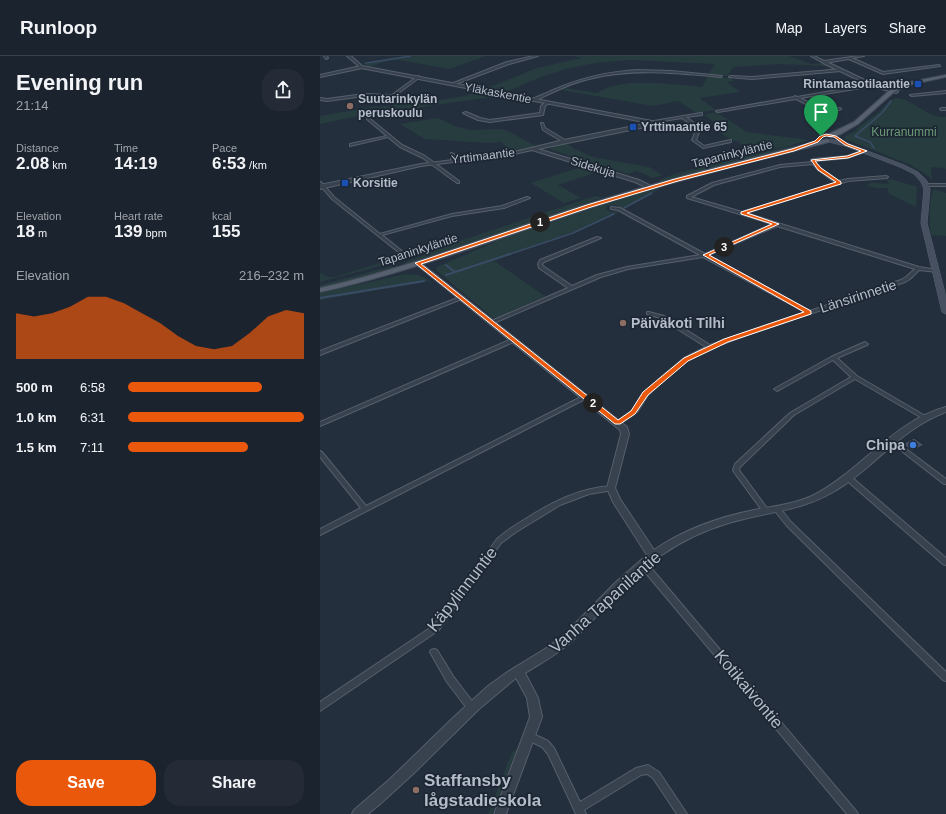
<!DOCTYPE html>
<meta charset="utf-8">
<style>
:root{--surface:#1b232e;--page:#242b36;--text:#f1f3f6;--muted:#a0a4aa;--line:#39404a;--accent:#ea580c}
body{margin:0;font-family:Arial,sans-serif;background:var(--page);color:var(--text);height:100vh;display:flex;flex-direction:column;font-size:15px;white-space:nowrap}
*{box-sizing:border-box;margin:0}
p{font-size:13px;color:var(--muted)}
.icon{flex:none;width:22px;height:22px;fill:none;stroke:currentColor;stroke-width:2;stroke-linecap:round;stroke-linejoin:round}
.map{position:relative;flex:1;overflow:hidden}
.drawer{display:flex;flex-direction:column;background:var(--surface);width:320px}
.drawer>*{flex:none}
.pin{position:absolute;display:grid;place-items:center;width:34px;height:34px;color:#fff;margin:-41px -17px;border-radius:50% 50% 50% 0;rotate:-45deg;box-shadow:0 0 4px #0007}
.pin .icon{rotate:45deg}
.km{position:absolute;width:20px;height:20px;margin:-10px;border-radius:50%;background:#222;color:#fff;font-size:11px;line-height:20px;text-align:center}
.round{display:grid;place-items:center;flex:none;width:42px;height:42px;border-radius:16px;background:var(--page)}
.summary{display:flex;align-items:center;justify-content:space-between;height:68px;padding:0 16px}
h1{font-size:22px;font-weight:800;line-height:30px}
.metrics{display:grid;grid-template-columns:repeat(3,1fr);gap:6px;height:68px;padding:4px 16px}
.metrics div{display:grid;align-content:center}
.metrics b{font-size:17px;font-weight:800}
.metrics small{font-size:11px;font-weight:400}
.metrics p{font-size:11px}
.chart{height:112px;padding:8px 16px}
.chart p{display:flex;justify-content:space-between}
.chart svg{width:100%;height:72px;margin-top:4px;fill:var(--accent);opacity:.7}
.primary-button{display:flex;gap:8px;margin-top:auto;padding:8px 16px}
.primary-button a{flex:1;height:46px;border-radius:16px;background:var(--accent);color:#fff;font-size:16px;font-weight:800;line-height:46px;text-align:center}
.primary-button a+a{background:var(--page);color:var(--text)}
ul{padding:0 16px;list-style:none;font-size:13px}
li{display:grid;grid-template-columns:64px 48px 1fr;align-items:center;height:30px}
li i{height:10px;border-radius:5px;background:var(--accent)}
header{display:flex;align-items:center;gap:24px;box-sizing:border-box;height:56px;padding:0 20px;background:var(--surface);border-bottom:1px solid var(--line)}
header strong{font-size:19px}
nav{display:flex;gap:22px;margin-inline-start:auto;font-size:14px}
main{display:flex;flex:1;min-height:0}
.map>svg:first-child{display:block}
.green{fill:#263c3f}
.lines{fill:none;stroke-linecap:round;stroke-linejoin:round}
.stream-far1{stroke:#394c67;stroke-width:1.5}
.stream{stroke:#394c67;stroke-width:2}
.building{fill:#455162;stroke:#1f2835}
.minor-casing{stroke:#565f6c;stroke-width:2}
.tertiary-casing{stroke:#565f6c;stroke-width:2}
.secondary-casing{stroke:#565f6c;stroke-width:1}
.primary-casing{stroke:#414a57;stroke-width:2}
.minor{fill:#38414e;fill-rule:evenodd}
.tertiary{fill:#38414e;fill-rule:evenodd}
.secondary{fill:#465061;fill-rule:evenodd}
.primary{fill:#56606e;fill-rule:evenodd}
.route{fill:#ea580c;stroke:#fff;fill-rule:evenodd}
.transit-dot{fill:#1a4fb4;stroke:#1d2633;stroke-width:1.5}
.education-dot{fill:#8d6e63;stroke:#1d2633;stroke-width:1.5}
.shop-dot{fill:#3f7fe0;stroke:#1d2633;stroke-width:1.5}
.labels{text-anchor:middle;stroke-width:3.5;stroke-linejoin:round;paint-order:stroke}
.far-poi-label{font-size:12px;font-weight:bold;fill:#b4bcc9;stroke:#1d2633;text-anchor:start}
.far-street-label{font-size:12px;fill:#b4bcc9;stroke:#1d2633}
.far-park-label{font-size:12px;fill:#6b9a76;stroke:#1d2633}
.street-label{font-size:14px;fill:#b4bcc9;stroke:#1d2633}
.poi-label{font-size:14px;font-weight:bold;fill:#b4bcc9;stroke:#1d2633;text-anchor:start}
.near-street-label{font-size:17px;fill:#b4bcc9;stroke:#1d2633}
.near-poi-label{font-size:17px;font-weight:bold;fill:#b4bcc9;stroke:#1d2633;text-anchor:start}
</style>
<header>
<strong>Runloop</strong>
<nav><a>Map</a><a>Layers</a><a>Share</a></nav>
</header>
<main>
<section class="drawer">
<div class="summary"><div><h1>Evening run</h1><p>21:14</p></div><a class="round"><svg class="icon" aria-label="share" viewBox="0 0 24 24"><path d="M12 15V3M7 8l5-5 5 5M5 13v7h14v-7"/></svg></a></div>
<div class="metrics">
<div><p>Distance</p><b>2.08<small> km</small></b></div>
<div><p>Time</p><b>14:19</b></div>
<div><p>Pace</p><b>6:53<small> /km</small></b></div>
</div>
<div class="metrics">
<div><p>Elevation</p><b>18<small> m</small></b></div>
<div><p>Heart rate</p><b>139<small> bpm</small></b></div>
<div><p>kcal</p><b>155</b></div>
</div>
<div class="chart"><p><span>Elevation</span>216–232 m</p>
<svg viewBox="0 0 160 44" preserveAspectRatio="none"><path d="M0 44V16L10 18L20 16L30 12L40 6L50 6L60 10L70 16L80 22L90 30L100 36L110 38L120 36L130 28L140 18L150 14L160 16V44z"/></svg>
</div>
<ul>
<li><b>500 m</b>6:58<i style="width:76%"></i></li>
<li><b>1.0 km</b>6:31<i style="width:100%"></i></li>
<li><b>1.5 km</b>7:11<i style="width:68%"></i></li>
</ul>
<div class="primary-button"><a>Save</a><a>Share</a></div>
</section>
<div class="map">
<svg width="626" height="758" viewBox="0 0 626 758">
<rect width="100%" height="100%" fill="#242f3e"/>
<!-- green -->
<g class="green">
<path d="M96,0H166L129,13L79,4L67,5L50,11L42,7Z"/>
<path d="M255,0H469L491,8L502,7L509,10L458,8L413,11L408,20L389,18L395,8L311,4L276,7L245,13L221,21L183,37L165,33L217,12L261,2Z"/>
<path d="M388,20L411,22L414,25L407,26L420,36L379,42L396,54L377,57L358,45L333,50L241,34L245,32L276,37L289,31L308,27H340L382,31Z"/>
<path d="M158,35L179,40L108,50L76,57L74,60L47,63L44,60H38L0,68V60L51,51L68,50L71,52H75L71,47C76,48 76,47 80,45C88,42 95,46 102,40H111L113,45L146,40Z"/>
<path d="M575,42C593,42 607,63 626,61V113L623,112L611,111L612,124L607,119L591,109L525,83V80L538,74L536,73L558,57L571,43L573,44Z"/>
<path d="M396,56L427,76L488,84L466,91L434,96L417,85H414L403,79L397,68L384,59Z"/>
<path d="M118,62L135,70L150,74L181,73L188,75L216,90L189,96L182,86L168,87L105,83L80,68Z"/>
<path d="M246,87L253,92L273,101L329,111L342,119L333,122L317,115L308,118L228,93Z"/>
<path d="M474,90L477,91L341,126L339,124L354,118L433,98Z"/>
<path d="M264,110L281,115L238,129L261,142L244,147L211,127Z"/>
<path d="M566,123C577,123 586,129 597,130L596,151L569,138L568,132H556L545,129L550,128L549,127C556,126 562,128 569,128Z"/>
<path d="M337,132L340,133L303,153L294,149L287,150L286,153L291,156L301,155L279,166L174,205L225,240L176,262L172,261L117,215L116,212L119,210L198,176L252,157Z"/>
<path d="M614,133L626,137V180L611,179C609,165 608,146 614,133Z"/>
<path d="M275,140L283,141L260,150L164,184L83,209L86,206L140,185Z"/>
<path d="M82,200L86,203L0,226V217L8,221H15Z"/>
<path d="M77,209L79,210L77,213L0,232V229Z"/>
<path d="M85,218L99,219L111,225L0,244V237Z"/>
<path d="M195,694H197L172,758H168L192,696Z"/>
</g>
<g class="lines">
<!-- stream-far1 -->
<g class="stream-far1">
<path d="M46,7L91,0"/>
<path d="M554,92L550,86L535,80L562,57L571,45"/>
<path d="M304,152L332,137"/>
<path d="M187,199L253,177L294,158"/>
</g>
<!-- stream -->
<g class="stream">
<path d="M126,209L135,216"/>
<path d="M126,219L190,198"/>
<path d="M0,242L104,225"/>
</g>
</g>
<!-- building -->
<path class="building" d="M594,382L604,389L592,395L583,388Z"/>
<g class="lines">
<defs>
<g id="minor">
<path d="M4,0H7L8,2L6,3Z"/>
<path d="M214,0H218L189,8L133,29L131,28L187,6Z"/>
<path d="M491,0H494L504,5L538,0H544L532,2L563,16L619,9L620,10L563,18L529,3L504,7Z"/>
<path d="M41,10L42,12L0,21V19Z"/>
<path d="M522,13L521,15L432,23L409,21L410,20L432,21Z"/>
<path d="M317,14L351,15L402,20L401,21C357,17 312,12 269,23C250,27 232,37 214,45L211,44C218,40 225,38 231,35C260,22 286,16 317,14Z"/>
<path d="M98,20L100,21L73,41L44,40L7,45L0,44V42L7,43L44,38L72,39Z"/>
<path d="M552,28L553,30L480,42L503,54L520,52L521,53L519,54L502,56L476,43L398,56L396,55L474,41L475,40L477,41Z"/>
<path d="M626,35V37L592,40L590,39Z"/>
<path d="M226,46L229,47L225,50L223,59L170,66L158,64L143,57L146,56L160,62L170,64L220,57L221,50Z"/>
<path d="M622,52H626V54H621L620,53Z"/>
<path d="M381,57H382V59L366,61L378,70L380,74L376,84L384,90L410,84H411V86L383,92L372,84L376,74L375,71L362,62L330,67L328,66Z"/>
<path d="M49,62L82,89L105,100L139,125V127H137L103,102L80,91L68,81L30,90V88L67,80L48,64L47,63Z"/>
<path d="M221,67H223L225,72L245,84V86H243L223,74Z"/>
<path d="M544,94L547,95L528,102L495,105L500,112L519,125L528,123L566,120L568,121L567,122L528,125L426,157L599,211L617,214V216L599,214L590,223L585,226L430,278L392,292L368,304L344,324L328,339L318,355L300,368H296L295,367L314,353L324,337L340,322L364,302L386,291L340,262L327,258V256H329L344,260L390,289L485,256L383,201L308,213L281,221L174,267L172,268L169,266L248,232L219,212L218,208L220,204L277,181L281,182L224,206L222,208L223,210L252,230L277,219L307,211L380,199L298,154L291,153V151L300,152L385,198L452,168L367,142V140L392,127L460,109L492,106L491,104L493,103L528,100ZM493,108L498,114L516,127L422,156L371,141L394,129L460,111ZM457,170L595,213L586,221L581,224L490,255L388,199Z"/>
<path d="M131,97L134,98V105L131,104Z"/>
<path d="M0,126H1L14,141L60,178L132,158L182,150L207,141L210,142L184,152L132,160L62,179L88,200V201L86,202L12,143L0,129Z"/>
<rect x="605" y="128" width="21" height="2"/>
<path d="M140,241H144V242L0,299V295Z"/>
<path d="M194,282L197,284L196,285L0,370V366Z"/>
<path d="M545,286L548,288L547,289L517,302L537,320L607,361L604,363L602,362L535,323L474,359L420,411L419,414L449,455L448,457H444L414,416L413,414L415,408L470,357L531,321L513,304L459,334L457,335L454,333L511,301Z"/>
<path d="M265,339L268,341L267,342L0,479V473L41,452L0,401V395L2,396L46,450Z"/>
<path d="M572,383L574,384L626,423V428H624L570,386L569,385L570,384Z"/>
<path d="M525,419H529L626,502V509L623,508L525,423L524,421Z"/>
<path d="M291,430H293L294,432L293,434L269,438L240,449L196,476L181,487L119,574L0,655V646L113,570L177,483C186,475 197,468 207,462C234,445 260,432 291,430Z"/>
<path d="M455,451H459L471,466L626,616V625L623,624L467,470L455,455L454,453Z"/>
<path d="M323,505L326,506L536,755L538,758H527L320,510L319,508L320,506Z"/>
<path d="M114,593L117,594L133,620L155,649L156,652L155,655L152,656L149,655L127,626L110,596L111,594Z"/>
<path d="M209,676L228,685L234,692L260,746L316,712L328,709L339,716L367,758H357L333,722L327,718L321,719L264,754L266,758H256L228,698L222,691L206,683L205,680L206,677Z"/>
</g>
<g id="tertiary">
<path d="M27,0H31L42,10L332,65L335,67V69L218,93L319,124L335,132L330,133L315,126L212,94L190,99L101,110L0,133V129L101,108L190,97L244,84L329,67L41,12Z"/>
<path d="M503,5H505L553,28L578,36L576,37L551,30L503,7Z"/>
<path d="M98,205L307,371L309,378L295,432L300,443L334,494C363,474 399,461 434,454C455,450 477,448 496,438C542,413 574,365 626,351V356C578,374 555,412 513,436C484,453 456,455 424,463C401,468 379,477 359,488C336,501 314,519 296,539C281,554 268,571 252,585C238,598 221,607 205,617L218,642L222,661L186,758H174L210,661L207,642L196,622L159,653L94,717L60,748L48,758H32L34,754L69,724L134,661L168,630L186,617L225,593L243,580L296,526L327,499L293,446L287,432L301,378L300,374L96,208V206Z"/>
</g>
<path id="secondary" d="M511,83L529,88L584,109L598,116L607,125L610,133L607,167L626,241V258L622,256L601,167L604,133L601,126L594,118L580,111L525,90L509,86V84Z"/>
<g id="primary">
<path d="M626,19V21L593,28L574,36L538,68L521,78L510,81L507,79L534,66L570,34L590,26Z"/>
<path d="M507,83L509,84V86C429,107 349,126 270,152C181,181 92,216 0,236V232C90,212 177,177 265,149C345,123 426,104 507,83Z"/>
</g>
</defs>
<!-- minor casing -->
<use href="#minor" class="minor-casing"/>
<!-- tertiary casing -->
<use href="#tertiary" class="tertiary-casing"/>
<!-- secondary casing -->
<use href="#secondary" class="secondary-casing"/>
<!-- primary casing -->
<use href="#primary" class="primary-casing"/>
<!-- minor -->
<use href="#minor" class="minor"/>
<!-- tertiary -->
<use href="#tertiary" class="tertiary"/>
<!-- secondary -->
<use href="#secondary" class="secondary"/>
<!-- primary -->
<use href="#primary" class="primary"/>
</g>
<!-- route -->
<path class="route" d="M506,78L516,80L528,88L547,95L528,102L495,105L501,112L521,126V128L427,157L459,168L389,199L491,255V258L408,286L368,305L328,339L315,358L300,368H295L95,207L267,149L355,123L472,93L495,85L500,80ZM506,80L514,81L525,89L541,95L527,100L491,104L498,114L516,126L421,156V158L452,168L383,199L484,256L404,283L364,302L323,336L311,355L298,364L101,208L271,151L358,125L474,95L498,86L503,81Z"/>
<!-- markers -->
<g class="transit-dot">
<rect x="594" y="24" width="8" height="8" rx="2"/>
<rect x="309" y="67" width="8" height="8" rx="2"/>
<rect x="21" y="123" width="8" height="8" rx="2"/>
</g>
<g class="education-dot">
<circle cx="30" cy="50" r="4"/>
<circle cx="303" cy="267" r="4"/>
<circle cx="96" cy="734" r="4"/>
</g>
<circle class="shop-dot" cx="593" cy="389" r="4"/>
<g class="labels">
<!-- far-poi labels -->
<g class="far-poi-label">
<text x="590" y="32" text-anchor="end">Rintamasotilaantie</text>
<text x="38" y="47">Suutarinkylän<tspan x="38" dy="14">peruskoulu</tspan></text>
<text x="321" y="75">Yrttimaantie 65</text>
<text x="33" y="131">Korsitie</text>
</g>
<!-- far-street labels -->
<g class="far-street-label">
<text transform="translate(178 37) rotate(11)" y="4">Yläkaskentie</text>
<text transform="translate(412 98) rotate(-14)" y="4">Tapaninkyläntie</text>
<text transform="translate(163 100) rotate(-7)" y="4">Yrttimaantie</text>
<text transform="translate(273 111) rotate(17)" y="4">Sidekuja</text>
<text transform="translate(98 194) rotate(-18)" y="4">Tapaninkyläntie</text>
</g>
<!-- far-park labels -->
<g class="far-park-label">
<text x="584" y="80">Kurranummi</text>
</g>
<!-- street labels -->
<g class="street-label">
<text transform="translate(538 240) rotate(-18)" y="5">Länsirinnetie</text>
</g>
<!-- poi labels -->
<g class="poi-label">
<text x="311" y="272">Päiväkoti Tilhi</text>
<text x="585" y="394" text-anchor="end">Chipa</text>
</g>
<!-- near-street labels -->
<g class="near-street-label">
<text transform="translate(142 533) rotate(-52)" y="6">Käpylinnuntie</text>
<text transform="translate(285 546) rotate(-42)" y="6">Vanha Tapanilantie</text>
<text transform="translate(429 633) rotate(50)" y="6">Kotikaivontie</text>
</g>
<!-- near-poi labels -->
<g class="near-poi-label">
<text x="104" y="730">Staffansby<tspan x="104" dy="20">lågstadieskola</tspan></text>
</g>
</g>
</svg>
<div class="pin" style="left:501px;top:80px;background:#1e9e55"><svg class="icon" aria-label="arrive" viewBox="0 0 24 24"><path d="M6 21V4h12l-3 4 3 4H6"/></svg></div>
<b class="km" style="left:220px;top:166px">1</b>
<b class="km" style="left:273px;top:347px">2</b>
<b class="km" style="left:404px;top:191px">3</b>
</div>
</main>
